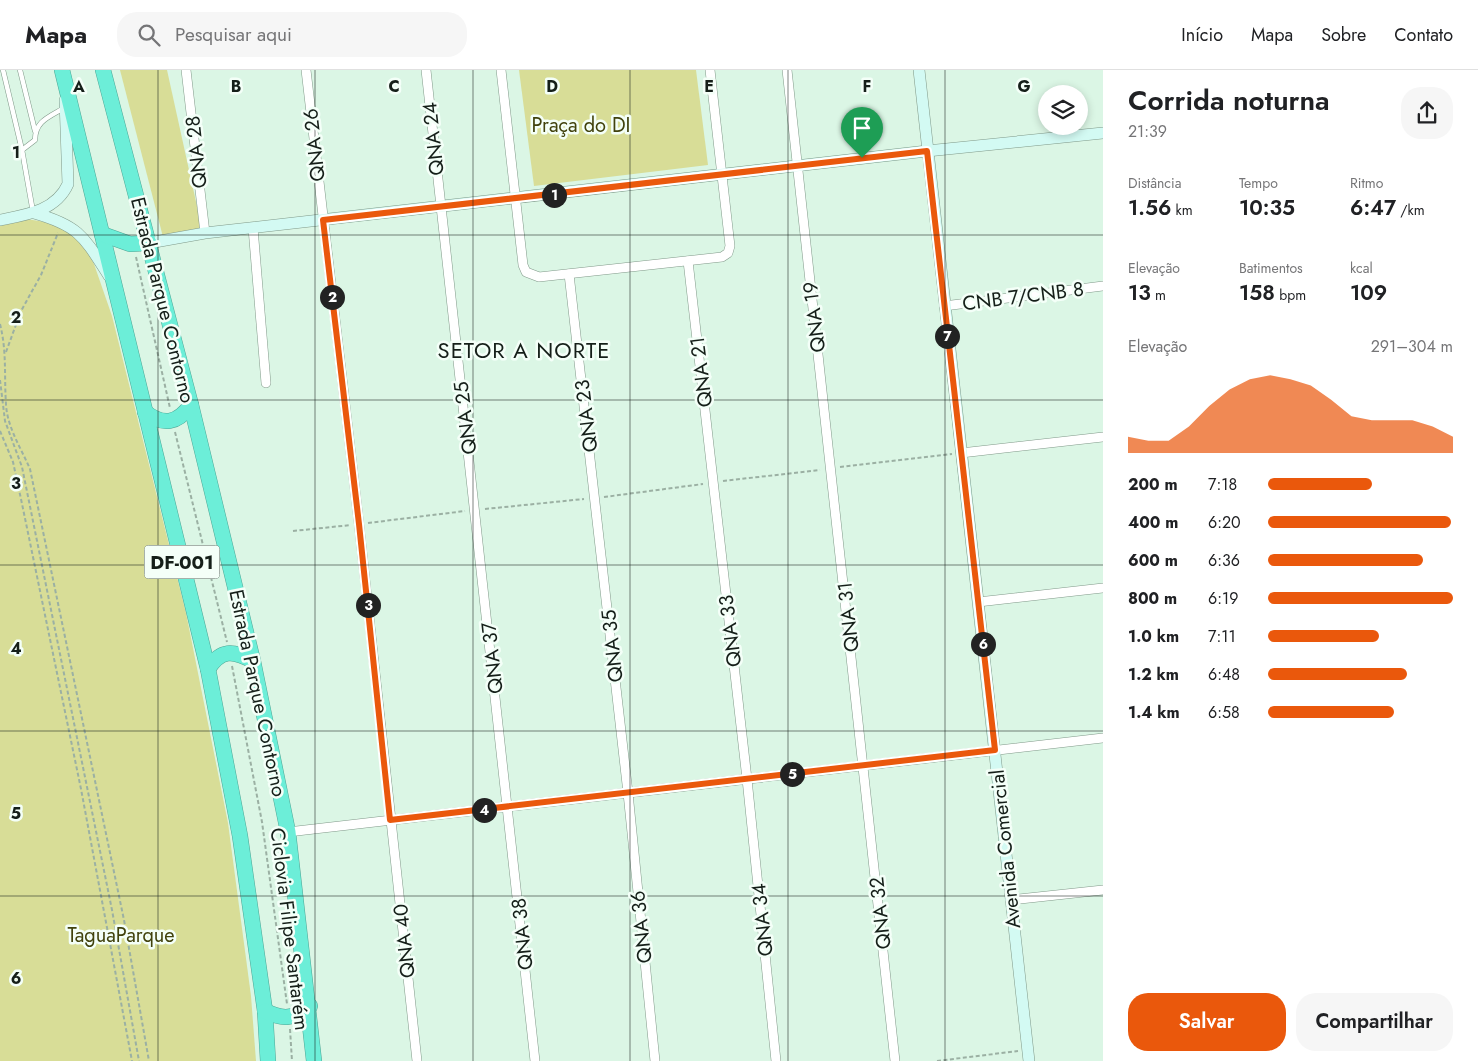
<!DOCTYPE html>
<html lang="pt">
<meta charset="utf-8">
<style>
:root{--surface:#fff;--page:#f6f6f6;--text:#202124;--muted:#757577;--line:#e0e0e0;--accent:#ea580c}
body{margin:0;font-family:Jost,sans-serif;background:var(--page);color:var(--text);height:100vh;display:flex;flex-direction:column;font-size:19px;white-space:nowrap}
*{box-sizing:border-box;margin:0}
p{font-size:16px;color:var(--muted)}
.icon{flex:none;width:28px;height:28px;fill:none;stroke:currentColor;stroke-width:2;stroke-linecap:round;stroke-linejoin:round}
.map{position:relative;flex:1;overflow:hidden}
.panel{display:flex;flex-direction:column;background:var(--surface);width:375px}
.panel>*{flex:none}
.controls{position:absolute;left:1038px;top:15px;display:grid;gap:10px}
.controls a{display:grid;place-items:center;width:50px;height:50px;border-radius:50%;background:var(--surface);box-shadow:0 2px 8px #0003;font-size:25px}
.pin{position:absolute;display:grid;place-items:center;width:42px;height:42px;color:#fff;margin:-51px -21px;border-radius:50% 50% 50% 0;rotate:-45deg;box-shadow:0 0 5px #0007}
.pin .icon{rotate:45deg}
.km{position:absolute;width:25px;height:25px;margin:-12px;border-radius:50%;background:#222;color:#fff;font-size:14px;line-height:25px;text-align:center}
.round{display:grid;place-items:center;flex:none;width:52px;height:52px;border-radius:20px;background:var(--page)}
.headline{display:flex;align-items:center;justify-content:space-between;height:85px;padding:0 25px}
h1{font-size:28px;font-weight:600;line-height:38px}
.stats{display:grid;grid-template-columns:repeat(3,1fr);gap:8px;height:85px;padding:5px 25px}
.stats div{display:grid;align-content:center}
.stats b{font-size:21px;font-weight:600}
.stats small{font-size:14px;font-weight:400}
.stats p{font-size:14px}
.chart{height:140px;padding:10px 25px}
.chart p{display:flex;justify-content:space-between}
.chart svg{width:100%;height:90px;margin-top:5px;fill:var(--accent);opacity:.7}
.primary-button{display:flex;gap:10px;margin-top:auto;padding:10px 25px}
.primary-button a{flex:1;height:58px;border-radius:20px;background:var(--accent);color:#fff;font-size:20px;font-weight:600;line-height:58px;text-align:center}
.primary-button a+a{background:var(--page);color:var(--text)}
ul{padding:0 25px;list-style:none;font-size:16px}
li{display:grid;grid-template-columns:80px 60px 1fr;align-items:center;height:38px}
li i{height:12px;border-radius:6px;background:var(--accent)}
header{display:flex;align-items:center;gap:30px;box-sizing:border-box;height:70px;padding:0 25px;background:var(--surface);border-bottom:1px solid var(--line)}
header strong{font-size:24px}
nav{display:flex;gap:28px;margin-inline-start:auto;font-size:18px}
.search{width:350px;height:45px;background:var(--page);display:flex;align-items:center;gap:12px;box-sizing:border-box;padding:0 18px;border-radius:20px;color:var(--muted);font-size:19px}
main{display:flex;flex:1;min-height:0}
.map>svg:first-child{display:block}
.green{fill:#d8dd97}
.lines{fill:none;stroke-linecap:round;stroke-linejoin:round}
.lane-casing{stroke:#809989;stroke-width:5.5}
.street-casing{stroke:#809989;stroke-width:10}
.secondary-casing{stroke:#809989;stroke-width:12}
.highway-casing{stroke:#4ea695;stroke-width:16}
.path{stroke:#9bb0a3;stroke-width:2;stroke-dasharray:4 2.5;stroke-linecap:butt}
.lane{stroke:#fff;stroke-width:4.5}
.street{stroke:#fff;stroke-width:9}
.secondary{stroke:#d3faf3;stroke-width:11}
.highway{stroke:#6ceed8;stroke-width:15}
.route-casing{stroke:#fff;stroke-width:10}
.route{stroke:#ea580c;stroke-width:6}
.grid{fill:none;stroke:#151f19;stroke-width:1;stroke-opacity:0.55}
.labels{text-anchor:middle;stroke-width:5;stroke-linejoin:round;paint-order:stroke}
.shield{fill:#f4fff8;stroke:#58625c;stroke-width:1}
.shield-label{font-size:19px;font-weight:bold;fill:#151f19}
.park-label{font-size:20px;fill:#41420c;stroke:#f4fff8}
.street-label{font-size:20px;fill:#151f19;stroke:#f4fff8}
.quarter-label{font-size:22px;letter-spacing:1px;fill:#151f19;stroke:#f4fff8}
.grid-label{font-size:16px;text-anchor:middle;font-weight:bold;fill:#151f19;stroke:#f4fff8;stroke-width:5;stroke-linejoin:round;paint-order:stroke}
</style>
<header>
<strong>Mapa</strong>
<div class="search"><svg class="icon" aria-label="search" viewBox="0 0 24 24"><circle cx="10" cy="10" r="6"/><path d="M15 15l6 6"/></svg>Pesquisar aqui</div>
<nav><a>Início</a><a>Mapa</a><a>Sobre</a><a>Contato</a></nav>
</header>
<main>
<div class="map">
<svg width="1103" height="991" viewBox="0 0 1103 991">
<rect width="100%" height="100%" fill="#dbf6e5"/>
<!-- green -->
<g class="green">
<path d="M120,0H167L202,159L163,167Z"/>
<path d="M519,0H696L708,95L534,116Z"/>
<path d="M0,145L52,153L69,161L84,174L94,194L112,246L186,543L228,753L251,926L256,991H0Z"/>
</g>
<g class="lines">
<defs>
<g id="lane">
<path d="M3,0L22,80L33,142"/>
<path d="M20,0L35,61"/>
<path d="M22,80L35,70C35,51 49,47 64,38"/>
</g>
<g id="street">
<path d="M186,0L205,163"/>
<path d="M306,0L359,454L417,991"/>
<path d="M426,0L535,991"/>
<path d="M501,0L523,195L526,202L539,207L722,187L728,183L730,176L710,0"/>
<path d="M787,0L895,991"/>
<path d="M253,158L266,313"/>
<path d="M688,191L747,709L776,991"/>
<path d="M569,204L628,723L655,991"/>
<path d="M944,236L1103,216"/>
<path d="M961,383L1103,367"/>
<path d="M978,532L1103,518"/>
<path d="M288,762L1103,668"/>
<path d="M1010,830L1103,820"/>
</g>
<g id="secondary">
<path d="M919,0L1029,991"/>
<path d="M34,143C80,156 84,167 109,206"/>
<path d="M0,150C26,145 56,141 68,114L65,30"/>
<path d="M149,173L205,163L927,81L1103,63"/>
</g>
<g id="highway">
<path d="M62,0L208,599L240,766L265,941L268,991"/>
<path d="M103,0L191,335L253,591L288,762L314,991"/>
<path d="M102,164L130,174L149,173"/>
<path d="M145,342C163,356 177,354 191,335"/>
<path d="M208,599C221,579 233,580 253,591"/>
<path d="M265,941C283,950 294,949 310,936"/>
</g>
</defs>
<!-- lane casing -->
<use href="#lane" class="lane-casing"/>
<!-- street casing -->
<use href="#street" class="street-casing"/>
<!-- secondary casing -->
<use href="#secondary" class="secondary-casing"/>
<!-- highway casing -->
<use href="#highway" class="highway-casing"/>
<!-- path -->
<g class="path">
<path d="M136,187L170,338"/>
<path d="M0,254C7,282 4,305 6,334C7,357 21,378 30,399L124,850L149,991"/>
<path d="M6,282L21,241L41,205L58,163"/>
<path d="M0,310L5,351L22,397L112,840L139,991"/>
<path d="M0,361L13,392L21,429L81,719L132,991"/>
<path d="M175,362L227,572"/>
<path d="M840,397L952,384"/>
<path d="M723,411L820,400"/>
<path d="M604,427L703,414"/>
<path d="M485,439L584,429"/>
<path d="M368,453L465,441"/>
<path d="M293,461L351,455"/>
<path d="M232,596L262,752L287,934"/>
<path d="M290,959L292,991"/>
<path d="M937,991L1018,981"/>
</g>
<!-- lane -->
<use href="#lane" class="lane"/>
<!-- street -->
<use href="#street" class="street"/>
<!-- secondary -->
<use href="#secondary" class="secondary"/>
<!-- highway -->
<use href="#highway" class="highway"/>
</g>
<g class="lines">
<defs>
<path id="route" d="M927,81L995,680L390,750L359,454L323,150Z"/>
</defs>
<!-- route casing -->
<use href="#route" class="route-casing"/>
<!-- route -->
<use href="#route" class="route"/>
</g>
<!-- grid -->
<path class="grid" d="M158,0V991M315,0V991M473,0V991M630,0V991M788,0V991M945,0V991M0,165H1103M0,330H1103M0,495H1103M0,661H1103M0,826H1103"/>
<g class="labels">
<!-- shield labels -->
<rect class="shield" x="144.5" y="475.5" width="75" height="33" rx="4"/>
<g class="shield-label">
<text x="182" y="499">DF-001</text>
</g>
<!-- park labels -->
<g class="park-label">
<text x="581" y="62">Praça do DI</text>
<text x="121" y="872">TaguaParque</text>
</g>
<!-- street labels -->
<g class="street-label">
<text transform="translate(433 69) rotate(-96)" y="7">QNA 24</text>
<text transform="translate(314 75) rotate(-96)" y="7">QNA 26</text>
<text transform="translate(196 82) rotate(-96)" y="7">QNA 28</text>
<text transform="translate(1023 226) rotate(-7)" y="7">CNB 7/CNB 8</text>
<text transform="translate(163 230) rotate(76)" y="7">Estrada Parque Contorno</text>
<text transform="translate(814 247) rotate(-97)" y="7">QNA 19</text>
<text transform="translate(701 302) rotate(-97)" y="7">QNA 21</text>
<text transform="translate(586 346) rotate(-97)" y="7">QNA 23</text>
<text transform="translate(465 348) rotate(-97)" y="7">QNA 25</text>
<text transform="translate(848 547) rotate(-96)" y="7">QNA 31</text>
<text transform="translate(730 561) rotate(-97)" y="7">QNA 33</text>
<text transform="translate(612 576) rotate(-96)" y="7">QNA 35</text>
<text transform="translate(492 588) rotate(-96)" y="7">QNA 37</text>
<text transform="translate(258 623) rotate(78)" y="7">Estrada Parque Contorno</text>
<text transform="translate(1005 779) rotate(-96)" y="7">Avenida Comercial</text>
<text transform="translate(880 843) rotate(-96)" y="7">QNA 32</text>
<text transform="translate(762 850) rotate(-96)" y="7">QNA 34</text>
<text transform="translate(641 857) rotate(-96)" y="7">QNA 36</text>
<text transform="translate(290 859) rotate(83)" y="7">Ciclovia Filipe Santarém</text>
<text transform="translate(522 864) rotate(-96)" y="7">QNA 38</text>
<text transform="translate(404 871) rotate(-96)" y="7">QNA 40</text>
</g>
<!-- quarter labels -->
<g class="quarter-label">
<text x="524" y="288">SETOR A NORTE</text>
</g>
</g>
<g class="grid-label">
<text x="79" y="22">A</text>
<text x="236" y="22">B</text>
<text x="394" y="22">C</text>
<text x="552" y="22">D</text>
<text x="709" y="22">E</text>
<text x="867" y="22">F</text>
<text x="1024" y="22">G</text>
<text x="16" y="88">1</text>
<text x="16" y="253">2</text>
<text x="16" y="419">3</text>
<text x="16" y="584">4</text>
<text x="16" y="749">5</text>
<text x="16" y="914">6</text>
</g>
</svg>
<div class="controls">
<a><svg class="icon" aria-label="layers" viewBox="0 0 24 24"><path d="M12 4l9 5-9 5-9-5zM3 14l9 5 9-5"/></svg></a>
</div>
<div class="pin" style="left:862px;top:88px;background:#1e9e55"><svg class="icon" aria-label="arrive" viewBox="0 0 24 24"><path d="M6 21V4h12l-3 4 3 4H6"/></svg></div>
<b class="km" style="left:554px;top:125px">1</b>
<b class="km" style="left:332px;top:227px">2</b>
<b class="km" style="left:368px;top:535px">3</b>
<b class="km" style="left:484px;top:740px">4</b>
<b class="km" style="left:792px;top:704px">5</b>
<b class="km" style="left:983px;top:574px">6</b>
<b class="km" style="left:947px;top:266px">7</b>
</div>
<section class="panel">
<div class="headline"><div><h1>Corrida noturna</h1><p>21:39</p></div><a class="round"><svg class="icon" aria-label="share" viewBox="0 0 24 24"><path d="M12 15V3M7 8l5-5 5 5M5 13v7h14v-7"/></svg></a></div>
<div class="stats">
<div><p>Distância</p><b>1.56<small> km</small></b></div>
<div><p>Tempo</p><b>10:35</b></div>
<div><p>Ritmo</p><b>6:47<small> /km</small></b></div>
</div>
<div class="stats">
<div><p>Elevação</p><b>13<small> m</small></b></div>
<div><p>Batimentos</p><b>158<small> bpm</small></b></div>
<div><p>kcal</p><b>109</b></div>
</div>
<div class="chart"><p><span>Elevação</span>291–304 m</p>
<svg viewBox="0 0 160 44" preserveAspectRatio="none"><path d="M0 44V36L10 38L20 38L30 31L40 21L50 13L60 8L70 6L80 8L90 11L100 18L110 26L120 28L130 28L140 28L150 31L160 36V44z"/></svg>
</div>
<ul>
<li><b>200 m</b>7:18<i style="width:56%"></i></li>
<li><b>400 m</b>6:20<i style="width:99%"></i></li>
<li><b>600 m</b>6:36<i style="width:84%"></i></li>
<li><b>800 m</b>6:19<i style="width:100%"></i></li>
<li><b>1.0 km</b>7:11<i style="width:60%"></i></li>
<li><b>1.2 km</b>6:48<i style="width:75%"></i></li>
<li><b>1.4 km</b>6:58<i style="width:68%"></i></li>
</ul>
<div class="primary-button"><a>Salvar</a><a>Compartilhar</a></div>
</section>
</main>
